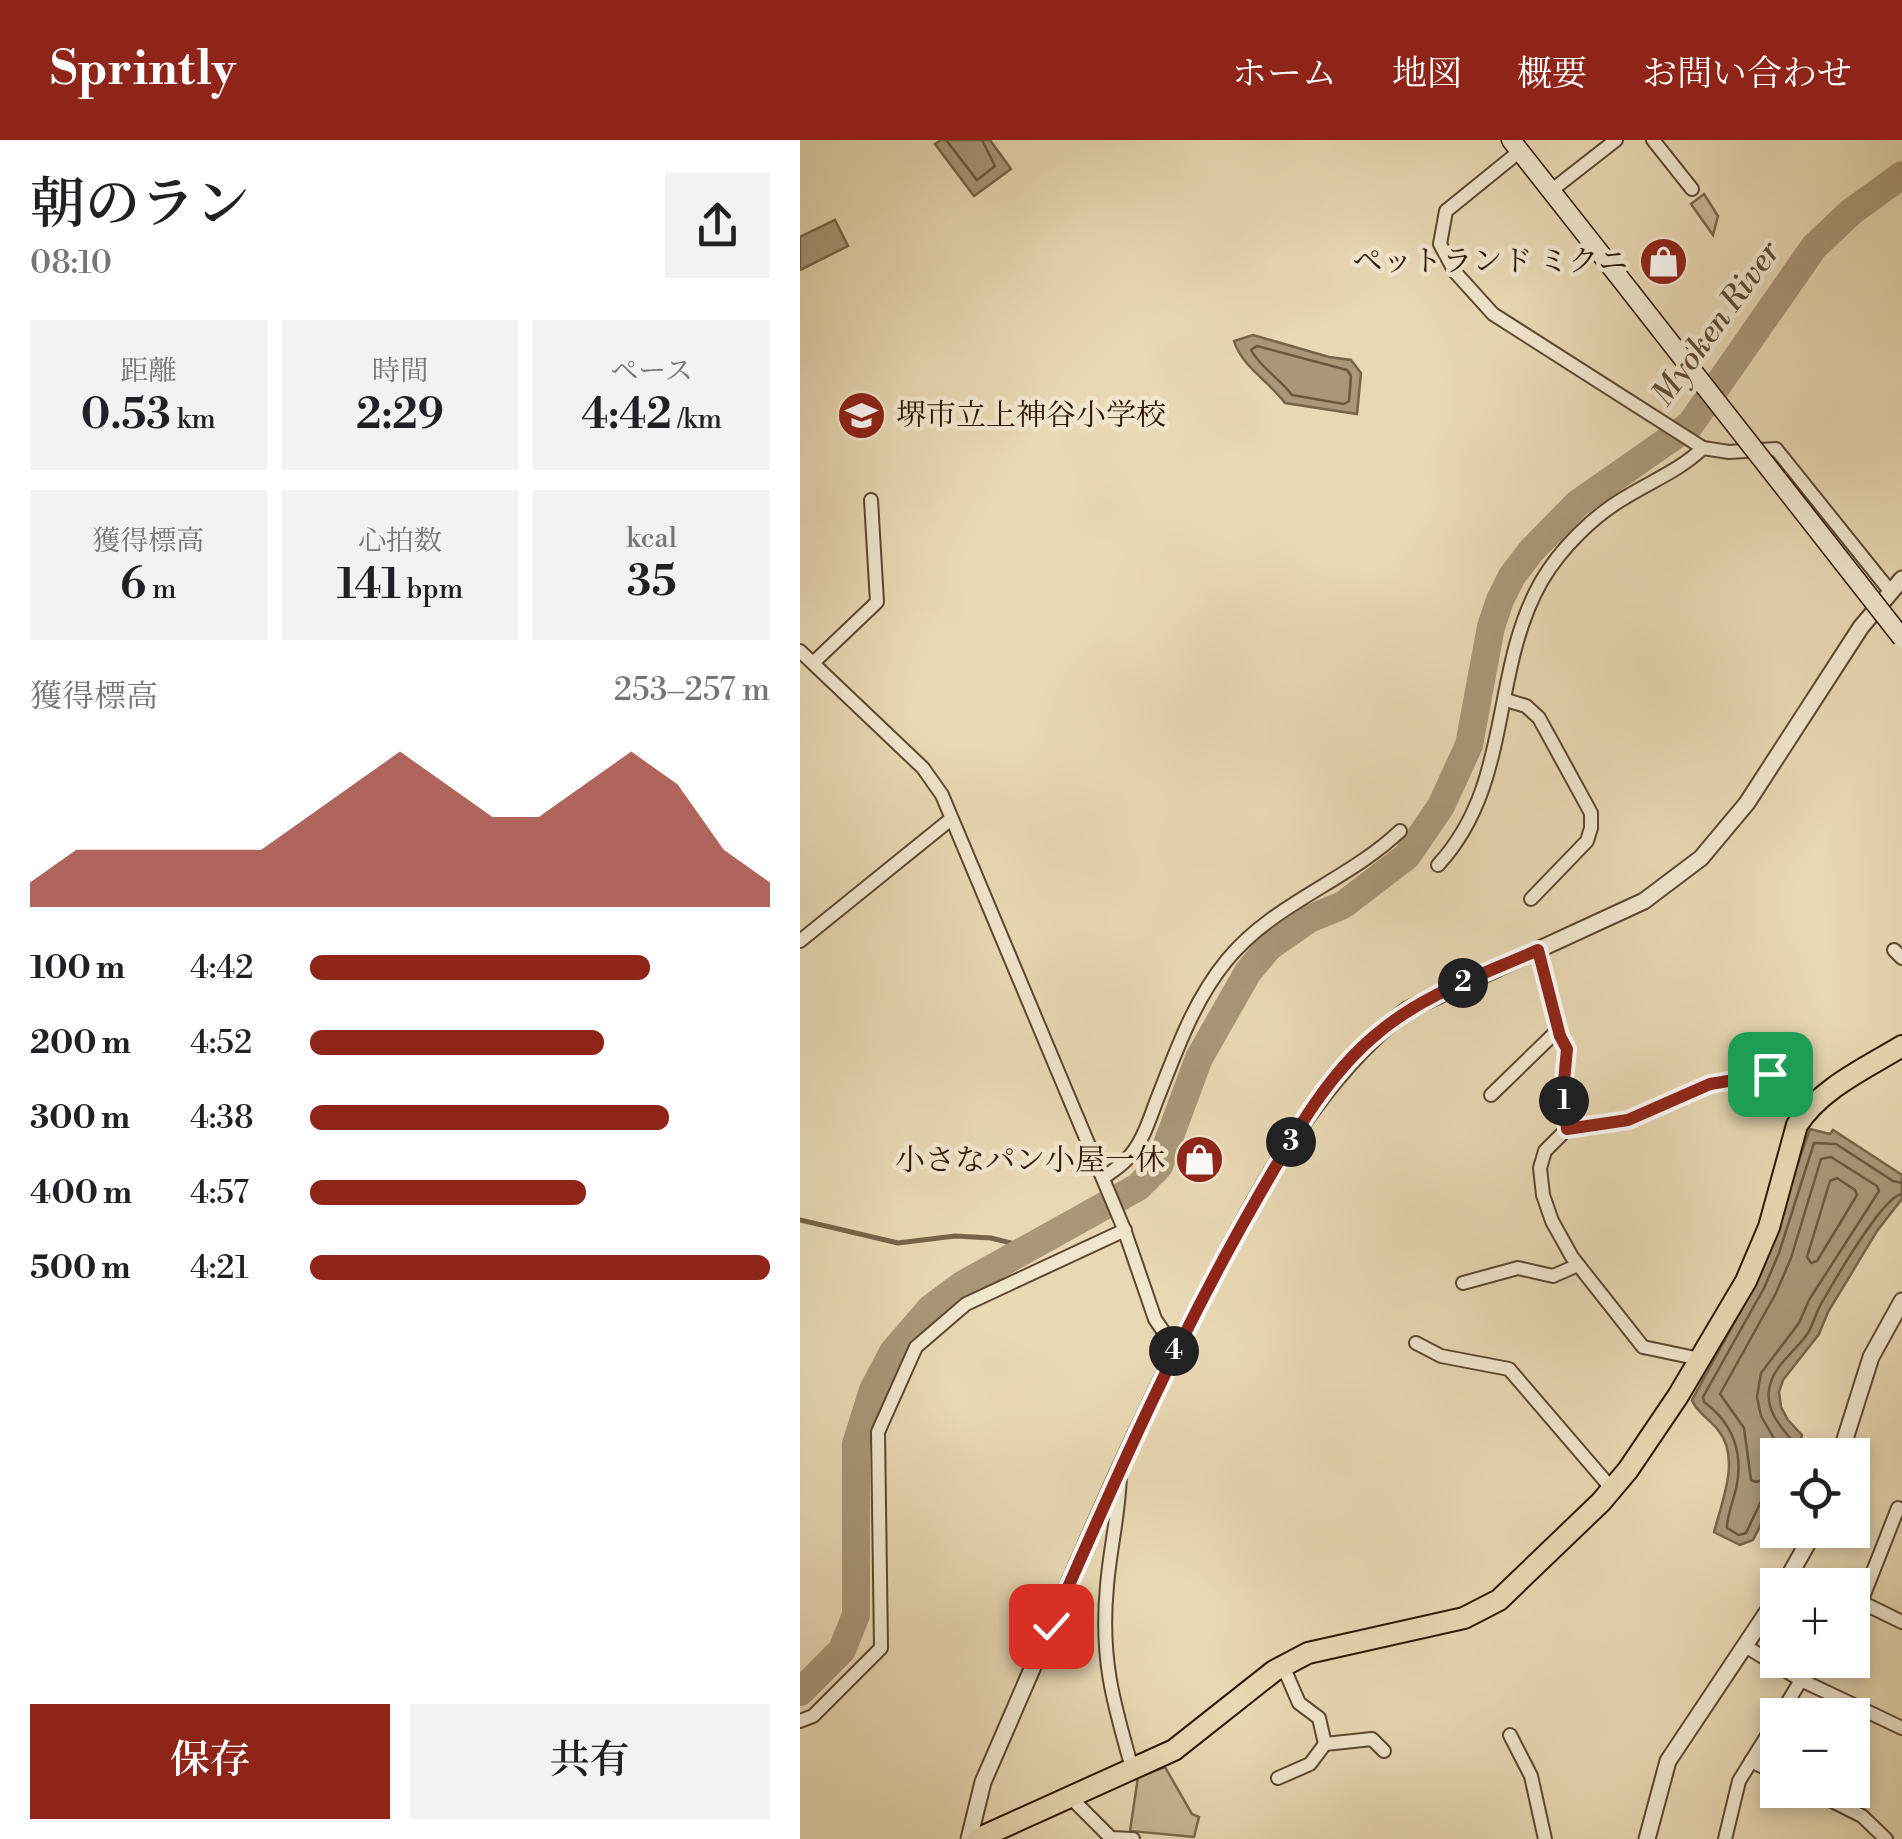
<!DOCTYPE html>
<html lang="ja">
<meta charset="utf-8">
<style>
:root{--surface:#fff;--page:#f2f2f2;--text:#202124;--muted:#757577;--accent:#8f2418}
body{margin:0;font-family:"Libre Bodoni","Noto Serif JP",serif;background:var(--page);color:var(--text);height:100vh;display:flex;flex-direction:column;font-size:38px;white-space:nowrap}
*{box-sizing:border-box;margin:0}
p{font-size:32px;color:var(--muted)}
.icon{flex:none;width:55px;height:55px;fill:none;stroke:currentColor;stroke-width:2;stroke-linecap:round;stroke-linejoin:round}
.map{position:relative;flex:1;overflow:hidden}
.side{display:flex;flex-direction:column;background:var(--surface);width:800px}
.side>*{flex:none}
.fabs{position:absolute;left:960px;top:1298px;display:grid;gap:20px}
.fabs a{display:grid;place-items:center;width:110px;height:110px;border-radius:0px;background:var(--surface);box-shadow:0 5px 15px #0003;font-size:50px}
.pin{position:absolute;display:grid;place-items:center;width:85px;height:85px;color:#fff;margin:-42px;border-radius:20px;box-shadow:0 5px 15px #0006}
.km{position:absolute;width:50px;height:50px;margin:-25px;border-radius:50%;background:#222;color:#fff;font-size:28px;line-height:50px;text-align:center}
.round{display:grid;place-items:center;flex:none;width:105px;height:105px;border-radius:0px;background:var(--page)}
.overview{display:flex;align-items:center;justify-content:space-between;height:170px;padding:0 30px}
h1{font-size:55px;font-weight:600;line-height:75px}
.metrics{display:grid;grid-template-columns:repeat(3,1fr);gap:15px;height:170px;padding:10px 30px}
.metrics div{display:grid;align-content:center;border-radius:0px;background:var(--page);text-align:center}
.metrics b{font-size:42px;font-weight:600}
.metrics small{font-size:28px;font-weight:400}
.metrics p{font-size:28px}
.chart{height:280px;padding:20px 30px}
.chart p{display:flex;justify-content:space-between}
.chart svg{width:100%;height:180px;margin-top:10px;fill:var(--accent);opacity:.7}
.action{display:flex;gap:20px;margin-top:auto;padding:20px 30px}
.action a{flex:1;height:115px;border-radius:0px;background:var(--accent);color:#fff;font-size:40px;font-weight:600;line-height:115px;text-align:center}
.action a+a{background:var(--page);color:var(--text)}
ul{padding:0 30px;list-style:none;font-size:32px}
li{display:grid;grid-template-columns:160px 120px 1fr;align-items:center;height:75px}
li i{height:25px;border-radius:12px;background:var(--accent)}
header{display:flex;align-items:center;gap:60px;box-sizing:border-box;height:140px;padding:0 50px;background:var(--accent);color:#fff}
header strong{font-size:48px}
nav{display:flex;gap:55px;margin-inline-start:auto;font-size:35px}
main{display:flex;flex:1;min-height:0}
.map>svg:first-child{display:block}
.green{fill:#c9b795;stroke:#7c684d;stroke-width:2.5}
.water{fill:#a99778;stroke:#78644a;stroke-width:2.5}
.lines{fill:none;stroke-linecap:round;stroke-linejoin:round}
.shore{stroke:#6c583e;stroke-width:2.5}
.stream{stroke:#78644a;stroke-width:5}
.river{stroke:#a99778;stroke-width:28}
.minor-casing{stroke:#5d4830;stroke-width:16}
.tertiary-casing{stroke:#5d4830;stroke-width:19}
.secondary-casing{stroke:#2f1805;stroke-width:21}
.primary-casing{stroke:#2f1805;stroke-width:24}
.minor{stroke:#f0e6ce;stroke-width:12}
.tertiary{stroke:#f0e6ce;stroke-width:15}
.secondary{stroke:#f0e6ce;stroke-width:18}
.primary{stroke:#e8d8b3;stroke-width:20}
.secondary-bridge-casing{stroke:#2f1805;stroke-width:21;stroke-linecap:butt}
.secondary-bridge{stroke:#f0e6ce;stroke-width:18}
.route-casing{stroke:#fff;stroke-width:20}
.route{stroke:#8f2418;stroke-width:12}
.labels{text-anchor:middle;stroke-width:9;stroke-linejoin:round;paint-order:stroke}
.poi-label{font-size:30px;fill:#2f1805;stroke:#f0e6ce;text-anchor:end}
.water-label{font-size:32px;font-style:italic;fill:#604b33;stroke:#f0e6ce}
</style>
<header>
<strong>Sprintly</strong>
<nav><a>ホーム</a><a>地図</a><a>概要</a><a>お問い合わせ</a></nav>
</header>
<main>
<section class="side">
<div class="overview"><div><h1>朝のラン</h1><p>08:10</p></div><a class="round"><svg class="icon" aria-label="share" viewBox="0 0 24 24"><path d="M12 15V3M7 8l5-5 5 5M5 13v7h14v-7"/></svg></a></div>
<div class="metrics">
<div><p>距離</p><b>0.53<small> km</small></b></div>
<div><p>時間</p><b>2:29</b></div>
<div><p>ペース</p><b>4:42<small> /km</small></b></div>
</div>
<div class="metrics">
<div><p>獲得標高</p><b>6<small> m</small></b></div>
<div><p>心拍数</p><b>141<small> bpm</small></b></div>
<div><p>kcal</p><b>35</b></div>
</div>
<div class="chart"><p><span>獲得標高</span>253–257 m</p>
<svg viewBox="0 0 160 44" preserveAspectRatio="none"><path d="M0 44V38L10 30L20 30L30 30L40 30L50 30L60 22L70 14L80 6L90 14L100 22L110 22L120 14L130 6L140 14L150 30L160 38V44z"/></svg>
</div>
<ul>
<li><b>100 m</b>4:42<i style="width:74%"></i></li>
<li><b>200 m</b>4:52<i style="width:64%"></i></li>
<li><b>300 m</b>4:38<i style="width:78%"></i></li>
<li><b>400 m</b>4:57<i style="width:60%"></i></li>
<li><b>500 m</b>4:21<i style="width:100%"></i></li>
</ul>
<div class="action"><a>保存</a><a>共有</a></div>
</section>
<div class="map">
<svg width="1102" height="1699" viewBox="0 0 1102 1699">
<rect width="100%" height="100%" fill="#e8d8b3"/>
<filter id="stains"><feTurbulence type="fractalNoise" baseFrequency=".002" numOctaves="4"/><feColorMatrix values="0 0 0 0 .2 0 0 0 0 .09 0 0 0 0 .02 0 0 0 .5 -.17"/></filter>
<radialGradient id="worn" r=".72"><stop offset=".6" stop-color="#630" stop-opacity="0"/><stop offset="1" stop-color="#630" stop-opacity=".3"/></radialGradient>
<!-- green -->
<g class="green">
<path d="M904,54L918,76L913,95L891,64Z"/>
<path d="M365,1627L392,1674L399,1677L394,1697L330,1691L338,1637Z"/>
</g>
<!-- water -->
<g class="water">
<path d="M141,0H190L211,29L174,56L135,4Z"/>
<path d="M35,80L48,106L0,130V97Z"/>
<path d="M453,195L529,217L551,220L561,233L557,274L485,263C469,241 442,227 434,201Z"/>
<path d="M1010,989L1030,994L1033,990L1102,1035V1059L1077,1091L1028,1172L1019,1194L983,1240L979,1252L981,1267L988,1280L1002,1295L997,1315H978L977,1353L953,1400L940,1405L914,1392C922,1361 941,1318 918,1290C910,1279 896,1272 892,1260L956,1143Z"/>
</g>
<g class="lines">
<!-- shore -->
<g class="shore">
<path d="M146,0L177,40L195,26L182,0"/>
<path d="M457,206L547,230L551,236L549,261L544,264L492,255C480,239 460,227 451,210Z"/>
<path d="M1037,1038L1055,1050L1057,1055L1017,1121L1011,1123L1007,1117L1030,1041Z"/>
<path d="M988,1315L990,1298C979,1285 966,1269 969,1250C972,1226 996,1211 1008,1193C1013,1184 1016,1173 1021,1164C1033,1143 1083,1056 1102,1054"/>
<path d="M978,1323L976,1302L961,1276L957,1257L961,1233L999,1183L1009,1160L1079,1051L1077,1046L1031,1017L1021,1019L991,1118L976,1153L920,1254L944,1288L951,1340L956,1342L978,1334"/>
<path d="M978,1347L965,1353L946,1393L939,1395L927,1388C927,1375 933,1362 936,1349C944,1314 933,1283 904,1262L903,1257L964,1148L979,1113L1014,1003L1036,1004L1093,1041L1102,1043"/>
</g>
<!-- stream -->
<path class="stream" d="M0,1080L98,1103L155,1096L191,1098L231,1108"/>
<!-- river -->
<path class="river" d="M0,1552L42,1510L56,1475V1304L73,1250L93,1212L131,1168L162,1145L338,1047L359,1026L399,918L448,832L469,807L509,779L543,765L607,716L641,666L669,605L691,487L700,460L712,436L732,410L777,364L890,285L1014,107L1051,72L1102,35"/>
<defs>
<g id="minor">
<path d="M853,0L892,49"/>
<path d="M720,11L646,71L640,104L655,132L693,174L903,308L929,312L976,309L1090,451"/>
<path d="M752,50L816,0"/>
<path d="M0,511L123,628L142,655L324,1089L355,1179L375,1209"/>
<path d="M13,523L77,462L71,360"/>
<path d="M706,560L726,566L739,578L791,673V688L787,701L731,759"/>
<path d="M638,725C713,644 690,532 741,442C760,409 793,376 826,357C852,341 880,330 903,308"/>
<path d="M0,801L151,679"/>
<path d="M738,809L760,896L767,909L763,951L767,989L745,1011L740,1028L743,1055L752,1081L772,1117L843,1207L900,1219"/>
<path d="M1094,810L1102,818"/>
<path d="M691,955L759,889"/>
<path d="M767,989L828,979L910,944L969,934"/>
<path d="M303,1038C311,1032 321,1026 327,1019C343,1003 350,977 358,957C377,909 394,860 427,820C475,762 546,742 600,691"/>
<path d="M663,1143L718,1128L753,1136L778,1125"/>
<path d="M616,1203L641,1216L709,1229L812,1349"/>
<path d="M320,1331C320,1370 310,1407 307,1446C300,1517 313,1562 332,1628"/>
<path d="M1061,1462L1102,1482"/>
<path d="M1052,1473L1061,1462L1098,1368"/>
<path d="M945,1506L1001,1540L980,1575"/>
<path d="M1016,1520L1001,1540L1102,1588"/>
<path d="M483,1526L499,1563L519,1578L525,1604"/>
<path d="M0,1581L13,1576L81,1508L78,1292L116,1207L166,1164L325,1090"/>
<path d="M710,1595L731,1636L745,1699"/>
<path d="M951,1621L978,1634"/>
<path d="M478,1638L510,1624L525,1604L572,1599L584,1611"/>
<path d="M1010,1650L1062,1676L1086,1699"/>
<path d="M269,1656L311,1698L333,1699"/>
<path d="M925,1699L939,1641L978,1578"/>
</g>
<g id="tertiary">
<path d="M1040,1315L1071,1217L1102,1161"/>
<path d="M984,1445L1015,1390"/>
<path d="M169,1699L183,1642C258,1471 328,1297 417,1131C467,1036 520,937 607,870L844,761L901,718L947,663L1061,487L1102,439"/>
<path d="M847,1699L868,1621L978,1456"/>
</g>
<path id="secondary" d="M711,0L830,151"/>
<path id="primary" d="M177,1699L374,1610L474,1531L508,1513L664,1478L699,1460L801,1362L828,1330L878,1256L946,1141L969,1087L997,985C1021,948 1066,928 1102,906"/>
</defs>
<!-- minor casing -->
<use href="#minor" class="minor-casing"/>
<!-- tertiary casing -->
<use href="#tertiary" class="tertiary-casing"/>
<!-- secondary casing -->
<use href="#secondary" class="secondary-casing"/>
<!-- primary casing -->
<use href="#primary" class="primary-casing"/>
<!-- minor -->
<use href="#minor" class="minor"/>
<!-- tertiary -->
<use href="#tertiary" class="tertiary"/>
<!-- secondary -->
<use href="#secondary" class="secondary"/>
<!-- primary -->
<use href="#primary" class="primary"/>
<defs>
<path id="secondary-bridge" d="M830,151L1102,498"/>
</defs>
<!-- secondary-bridge casing -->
<use href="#secondary-bridge" class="secondary-bridge-casing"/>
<!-- secondary-bridge -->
<use href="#secondary-bridge" class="secondary-bridge"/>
</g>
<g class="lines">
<defs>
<path id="route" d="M251,1486C315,1340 378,1196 458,1057C491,1000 526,935 578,893C624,854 684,834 738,810L760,896L767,909L763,952L767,989L828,980L910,944L970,934"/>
</defs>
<!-- route casing -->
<use href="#route" class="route-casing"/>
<!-- route -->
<use href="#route" class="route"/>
</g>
<!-- icons -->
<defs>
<symbol id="shop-disc" viewBox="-11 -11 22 22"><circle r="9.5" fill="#8f2418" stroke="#f0e6ce"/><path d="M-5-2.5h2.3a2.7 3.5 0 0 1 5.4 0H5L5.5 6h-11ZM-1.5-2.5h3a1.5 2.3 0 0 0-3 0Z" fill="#fff"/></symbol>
<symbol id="school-disc" viewBox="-11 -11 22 22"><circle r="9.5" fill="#8f2418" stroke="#f0e6ce"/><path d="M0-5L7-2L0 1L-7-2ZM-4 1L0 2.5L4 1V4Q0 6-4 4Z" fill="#fff"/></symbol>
</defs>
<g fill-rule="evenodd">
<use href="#shop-disc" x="836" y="94" width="55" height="55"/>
<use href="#school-disc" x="34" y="248" width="55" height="55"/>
<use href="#shop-disc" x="372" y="992" width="55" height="55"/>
</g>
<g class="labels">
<!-- poi labels -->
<g class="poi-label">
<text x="828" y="131">ペットランド ミクニ</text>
<text x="96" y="285" text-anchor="start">堺市立上神谷小学校</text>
<text x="365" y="1030">小さなパン小屋一休</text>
</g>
<!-- water labels -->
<g class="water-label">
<text transform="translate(915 183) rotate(-54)" y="11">Myoken River</text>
</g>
</g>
<rect width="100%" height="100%" filter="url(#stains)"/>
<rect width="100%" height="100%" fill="url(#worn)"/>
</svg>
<div class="fabs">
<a><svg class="icon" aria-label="locate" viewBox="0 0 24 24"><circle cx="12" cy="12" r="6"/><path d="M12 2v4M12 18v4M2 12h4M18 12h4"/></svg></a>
<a>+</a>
<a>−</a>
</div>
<div class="pin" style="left:970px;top:934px;background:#1e9e55"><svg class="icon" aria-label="arrive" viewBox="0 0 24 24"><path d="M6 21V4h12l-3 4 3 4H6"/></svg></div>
<div class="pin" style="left:251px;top:1486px;background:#d93025"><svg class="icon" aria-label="check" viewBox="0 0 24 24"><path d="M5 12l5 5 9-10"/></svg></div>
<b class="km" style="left:764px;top:961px">1</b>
<b class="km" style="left:663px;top:843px">2</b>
<b class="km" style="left:491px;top:1002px">3</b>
<b class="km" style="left:374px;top:1211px">4</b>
</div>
</main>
